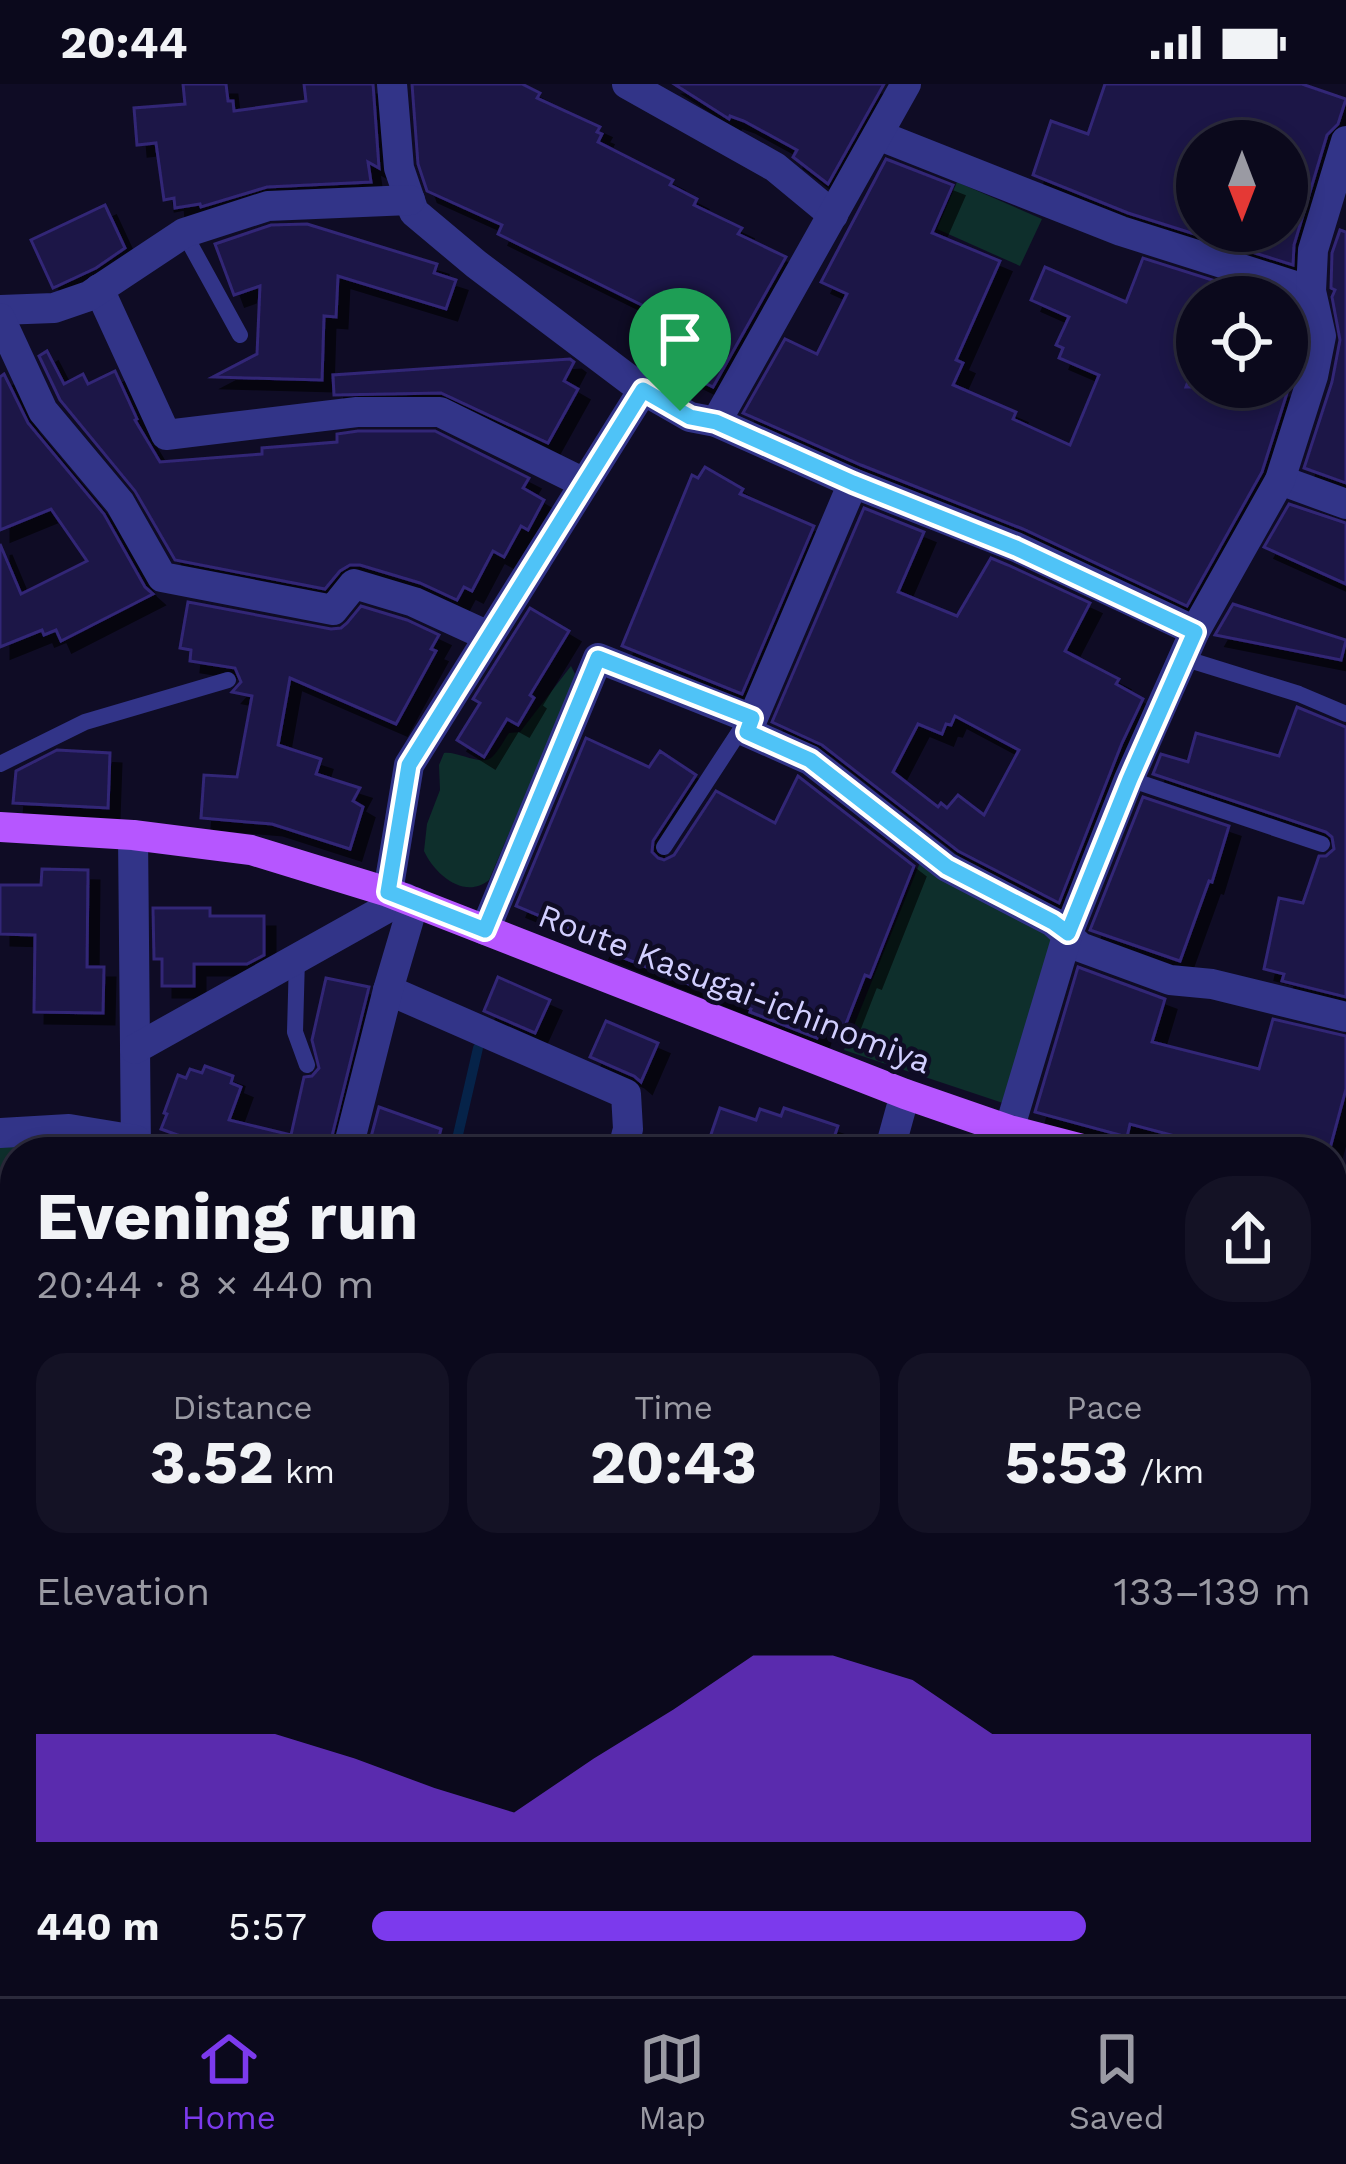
<!DOCTYPE html>
<meta charset="utf-8">
<style>
:root{--surface:#0b091c;--page:#141225;--text:#f1f3f6;--muted:#9a9aa3;--line:#2b2a3b;--accent:#7c3aed}
body{margin:0;font-family:"Work Sans",sans-serif;background:var(--page);color:var(--text);height:100vh;display:flex;flex-direction:column;font-size:45px;white-space:nowrap}
*{box-sizing:border-box;margin:0}
p{font-size:39px;color:var(--muted)}
.icon{flex:none;width:66px;height:66px;fill:none;stroke:currentColor;stroke-width:2;stroke-linecap:round;stroke-linejoin:round}
.map{position:relative;flex:1;overflow:hidden}
.drawer{position:absolute;left:0px;top:1053px;width:1347px;height:861px;display:flex;flex-direction:column;background:var(--surface);border-radius:48px 48px 0 0;box-shadow:0 6px 18px #0003,0 0 0 3px var(--line)}
.drawer>*{flex:none}
.needle{width:78px;rotate:180deg}
.controls{position:absolute;left:1176px;top:36px;display:grid;gap:24px}
.controls a{display:grid;place-items:center;width:132px;height:132px;border-radius:50%;background:var(--surface);box-shadow:0 6px 18px #0003,0 0 0 3px var(--line);font-size:60px}
.pin{position:absolute;display:grid;place-items:center;width:102px;height:102px;color:#fff;margin:-123px -51px;border-radius:50% 50% 50% 0;rotate:-45deg;box-shadow:0 0 12px #0007}
.pin .icon{rotate:45deg}
.round{display:grid;place-items:center;flex:none;width:126px;height:126px;border-radius:48px;background:var(--page)}
.headline{display:flex;align-items:center;justify-content:space-between;height:204px;padding:0 36px}
h1{font-size:66px;font-weight:700;line-height:90px}
.stats{display:grid;grid-template-columns:repeat(3,1fr);gap:18px;height:204px;padding:12px 36px}
.stats div{display:grid;align-content:center;border-radius:30px;background:var(--page);text-align:center}
.stats b{font-size:60px;font-weight:700}
.stats small{font-size:33px;font-weight:400}
.stats p{font-size:33px}
.chart{height:336px;padding:24px 36px}
.chart p{display:flex;justify-content:space-between}
.chart svg{width:100%;height:216px;margin-top:12px;fill:var(--accent);opacity:.7}
ul{padding:0 36px;list-style:none;font-size:39px}
li{display:grid;grid-template-columns:192px 144px 1fr;align-items:center;height:90px}
li i{height:30px;border-radius:15px;background:var(--accent)}
.status{display:flex;justify-content:space-between;align-items:center;height:84px;padding:0 60px;background:var(--surface);direction:ltr}
.status svg{height:33px;fill:currentColor}
.dock{display:flex;justify-content:space-around;align-items:center;height:168px;border-top:3px solid var(--line);background:var(--surface);font-size:33px;color:var(--muted)}
.dock a{display:grid;justify-items:center;gap:6px}
.dock .selected{color:var(--accent)}
.map>svg:first-child{display:block}
.green{fill:#0e2f2c}
.water{fill:#062349}
.lines{fill:none;stroke-linecap:round;stroke-linejoin:round}
.stream{stroke:#062349;stroke-width:10}
.building{fill:#1d1647;stroke:#312676;stroke-width:3;fill-rule:evenodd;filter:url(#shadow)}
.lane{stroke:#323488;stroke-width:16}
.street{stroke:#323488;stroke-width:30}
.primary{stroke:#b656ff;stroke-width:30}
.route-casing{stroke:#fff;stroke-width:24}
.route{stroke:#4fc3f7;stroke-width:15}
.labels{text-anchor:middle;stroke-width:9;stroke-linejoin:round;paint-order:stroke}
.street-label{font-size:33px;fill:#d2cfff;stroke:#0f0c25}
</style>
<div class="status"><b>20:44</b><svg viewBox="0 0 49 12"><path d="M0 12V9h3v3zM5 12V6h3v6zM10 12V3h3v9zM15 12V0h3v12zM26 1h20v11H26zM47 4h2v5h-2z"/></svg></div>
<div class="map">
<svg width="1346" height="1912" viewBox="0 0 1346 1912">
<defs>
<filter id="shadow"><feDropShadow dx="11" dy="11" stdDeviation="0" flood-color="#0009"/></filter>
</defs>
<rect width="100%" height="100%" fill="#0f0c25"/>
<!-- green -->
<g class="green">
<path d="M957,98L1042,135L1020,182L937,145Z"/>
<path d="M571,582L575,590L571,604L489,796C465,816 435,791 424,767L427,740L440,706L439,681L444,669C458,667 480,682 491,674C498,668 504,656 509,649L520,648Z"/>
<path d="M921,776L1058,857L1006,1020L844,966Z"/>
<path d="M0,1063H104L123,1068H15V1718H0Z"/>
<path d="M1332,1153L1346,1155V1288L1332,1289Z"/>
</g>
<!-- water -->
<path class="water" d="M15,1161V1428L0,1472L2,1487L15,1502V1662L0,1651V1617C17,1607 13,1596 0,1585V1450L15,1377L0,1359V1219C4,1206 0,1197 0,1183C2,1175 10,1168 15,1161Z"/>
<g class="lines">
<!-- stream -->
<g class="stream">
<path d="M454,1068L478,964"/>
<path d="M1332,1295L1346,1294"/>
<path d="M1332,1560L1346,1559"/>
<path d="M1332,1865H1346"/>
<path d="M918,1899V1912"/>
</g>
</g>
<!-- building -->
<g class="building">
<path d="M183,0H226L228,17H233L234,27L306,17L304,0H373L379,84L368,78L371,98L267,103L201,123L200,120L175,124L174,114L164,116L156,59L137,61L134,24L185,20Z"/>
<path d="M412,0H522L540,9L537,14L600,43L597,48L602,50L598,58L673,96L670,101L697,115L694,121L742,144L738,150L786,173L713,303L682,288L675,302L647,284L660,258L663,259L672,236L498,150L502,141L427,107L418,80Z"/>
<path d="M674,0H884L828,100L793,73L797,66L744,37L730,32L729,35Z"/>
<path d="M1105,0H1302L1346,15L1338,40L1327,51L1294,161L1293,181L1128,129L1033,91L1051,37L1088,50ZM1197,57H1287V147H1197Z"/>
<path d="M886,75L953,101L932,149L1000,177L956,276L963,279L953,301L1016,328L1013,335L1070,361L1099,291L1059,274L1063,264L1056,261L1069,233L1031,216L1045,183L1126,218L1143,174L1228,201L1224,213H1197V273L1186,303H1287V257L1300,259L1294,287L1262,388L1187,522L1023,445L861,381L743,329L785,255L817,270L847,210L821,198Z"/>
<path d="M105,121L125,164L96,184L53,204L31,156Z"/>
<path d="M307,140L437,180L434,189L456,196L446,225L338,192L336,233L324,232L322,296L213,293L257,270L260,202L234,211L215,160L271,141Z"/>
<path d="M1340,146L1346,148V399L1304,384L1332,298L1340,256L1332,213L1335,206L1331,204L1332,169Z"/>
<path d="M47,267L64,300L83,290L88,300L115,287L137,335L135,336L160,378L262,370V364L337,358V350L358,347H435L529,394L523,404L544,416L528,446L521,442L504,473L493,467L472,507L464,503L457,516L420,499L360,481H350L340,487L325,505L175,476L135,407L60,316L39,272Z"/>
<path d="M570,275L574,278L564,297L578,305L548,359L441,309L334,311L333,291Z"/>
<path d="M4,290L28,339L104,430L145,503L153,510L61,557L56,546L44,551L42,546L0,563V460L21,510L87,477L51,425L0,446V293Z"/>
<path d="M705,383L743,405L740,410L814,442L742,610L622,562L692,391L698,394Z"/>
<path d="M1289,420L1346,439V500L1264,463Z"/>
<path d="M864,424L924,448L898,508L957,532L991,474L1008,481L1090,519L1065,567L1119,595L1116,600L1143,615L1122,659L1059,819L958,767L822,661L772,638ZM955,632L1019,666L984,731L958,711L947,724L941,719L938,723L893,688L918,640L942,650L946,640L951,641Z"/>
<path d="M188,518L331,545L341,544L347,539L361,522L407,536L439,551L431,565L436,567L396,640L290,594L278,661L321,675L316,690L360,704L353,717L363,723L350,765L272,740L201,734L204,691L237,693L252,612L232,608L241,598L235,584L190,577L191,566L180,564Z"/>
<path d="M1233,520L1346,556L1341,576L1215,551Z"/>
<path d="M530,524L569,547L530,611L534,614L518,641L507,635L484,673L457,656L480,619L473,615Z"/>
<path d="M1297,623L1346,643V913L1282,897L1284,890L1264,885L1279,814L1303,819L1319,772H1326L1334,765L1332,753L1326,748L1153,690L1161,670L1188,678L1196,649L1279,672Z"/>
<path d="M586,654L649,683L660,667L696,691L653,757L652,768L658,774L664,776L674,771L716,707L775,739L798,692L914,782L870,893L865,891L842,950L821,942L817,954L750,928L751,925L599,864L602,858L516,822Z"/>
<path d="M57,666L110,669L108,724L13,719L16,687Z"/>
<path d="M1143,713L1229,742L1212,798L1209,797L1180,877L1090,846Z"/>
<path d="M42,785L88,786L87,883H104L103,929L34,928L35,851L0,850V801H41Z"/>
<path d="M153,824H210V832H264V871L247,880H194V902H162V875H154Z"/>
<path d="M1078,883L1165,915L1152,958L1259,985L1273,935L1346,952V1005L1329,1068H1191L1194,1057L1130,1040L1127,1053L1035,1028Z"/>
<path d="M498,893L550,916L535,949L484,927Z"/>
<path d="M326,894L369,903L328,1068H224L161,1045L167,1030L164,1029L178,991L186,994L190,985L202,989L205,982L233,992L231,999L241,1003L229,1036L291,1051L304,993L312,992L319,984L312,956Z"/>
<path d="M606,937L658,959L641,998L634,992L590,973Z"/>
<path d="M379,1023L441,1045L435,1068H367Z"/>
<path d="M720,1024L756,1036L760,1025L781,1032L784,1024L838,1042L829,1068H705Z"/>
</g>
<g class="lines">
<!-- lane -->
<g class="lane">
<path d="M184,149L240,251"/>
<path d="M1183,574L1299,610L1346,630"/>
<path d="M0,680L85,638L228,596"/>
<path d="M1129,695L1322,760"/>
<path d="M664,763L739,648H747"/>
<path d="M297,874L295,948L307,981"/>
</g>
<!-- street -->
<g class="street">
<path d="M392,0L399,84L414,128L476,180L643,306L690,333L716,338L853,399L1016,463L1195,547"/>
<path d="M627,0L775,83L833,131"/>
<path d="M878,51L1121,147L1311,207"/>
<path d="M99,205L166,351L357,328H440L584,399"/>
<path d="M0,226L54,224L89,212L184,149L268,122L410,116"/>
<path d="M0,234L43,327L120,419L162,493L333,526L354,500L414,518L488,552"/>
<path d="M716,338L906,0"/>
<path d="M1280,396L1346,420"/>
<path d="M853,399L747,648L810,676L947,783L1053,838L1080,863L1170,896L1212,900L1346,933"/>
<path d="M133,751L136,1068"/>
<path d="M388,808L409,681L643,306"/>
<path d="M485,846L598,574L752,635"/>
<path d="M388,906L626,1010L628,1045L622,1068"/>
<path d="M135,965L405,814"/>
<path d="M1009,1046L1068,849L1129,695L1195,547L1280,396L1313,292L1321,252L1311,207L1313,166L1346,57"/>
<path d="M0,1049L69,1045L136,1056"/>
<path d="M347,1068L388,906L414,818"/>
<path d="M889,1068L905,1010"/>
<path d="M1332,1421L1346,1420"/>
<path d="M1332,1703H1346"/>
<path d="M0,1736H15"/>
<path d="M93,1899V1912"/>
<path d="M937,1899V1912"/>
</g>
<!-- primary -->
<g class="primary">
<path d="M0,743L133,751L251,766L388,808L905,1010L1009,1046L1094,1068"/>
<path d="M1332,1123L1346,1125"/>
</g>
</g>
<g class="lines">
<defs>
<path id="route" d="M643,306L690,333L716,338L853,399L1016,464L1195,548L1130,695L1068,849L1053,838L947,783L810,676L747,648L752,634L598,574L485,846L388,808L409,681Z"/>
</defs>
<!-- route casing -->
<use href="#route" class="route-casing"/>
<!-- route -->
<use href="#route" class="route"/>
</g>
<g class="labels">
<!-- street labels -->
<g class="street-label">
<text transform="translate(735 904) rotate(21)" y="12">Route Kasugai-ichinomiya</text>
</g>
</g>
</svg>
<div class="controls">
<a><svg class="needle" viewBox="-14 -14 28 28"><path d="M0-13l5 13h-10z" fill="#e53935"/><path d="M0 13l5-13h-10z" fill="#9a9aa3"/></svg></a>
<a><svg class="icon" aria-label="locate" viewBox="0 0 24 24"><circle cx="12" cy="12" r="6"/><path d="M12 2v4M12 18v4M2 12h4M18 12h4"/></svg></a>
</div>
<div class="pin" style="left:680px;top:327px;background:#1e9e55"><svg class="icon" aria-label="arrive" viewBox="0 0 24 24"><path d="M6 21V4h12l-3 4 3 4H6"/></svg></div>
<section class="drawer">
<div class="headline"><div><h1>Evening run</h1><p>20:44 · 8 × 440 m</p></div><a class="round"><svg class="icon" aria-label="share" viewBox="0 0 24 24"><path d="M12 15V3M7 8l5-5 5 5M5 13v7h14v-7"/></svg></a></div>
<div class="stats">
<div><p>Distance</p><b>3.52<small> km</small></b></div>
<div><p>Time</p><b>20:43</b></div>
<div><p>Pace</p><b>5:53<small> /km</small></b></div>
</div>
<div class="chart"><p><span>Elevation</span>133–139 m</p>
<svg viewBox="0 0 160 44" preserveAspectRatio="none"><path d="M0 44V22L10 22L20 22L30 22L40 27L50 33L60 38L70 27L80 17L90 6L100 6L110 11L120 22L130 22L140 22L150 22L160 22V44z"/></svg>
</div>
<ul>
<li><b>440 m</b>5:57<i style="width:76%"></i></li>
</ul>
</section>
</div>
<nav class="dock">
<a class="selected"><svg class="icon" aria-label="home" viewBox="0 0 24 24"><path d="M3 11l9-7 9 7M6 9v11h12V9"/></svg>Home</a>
<a><svg class="icon" aria-label="map" viewBox="0 0 24 24"><path d="M3 6l6-2 6 2 6-2v14l-6 2-6-2-6 2zM9 4v14M15 6v14"/></svg>Map</a>
<a><svg class="icon" aria-label="saved" viewBox="0 0 24 24"><path d="M7 4h10v16l-5-4-5 4z"/></svg>Saved</a>
</nav>
